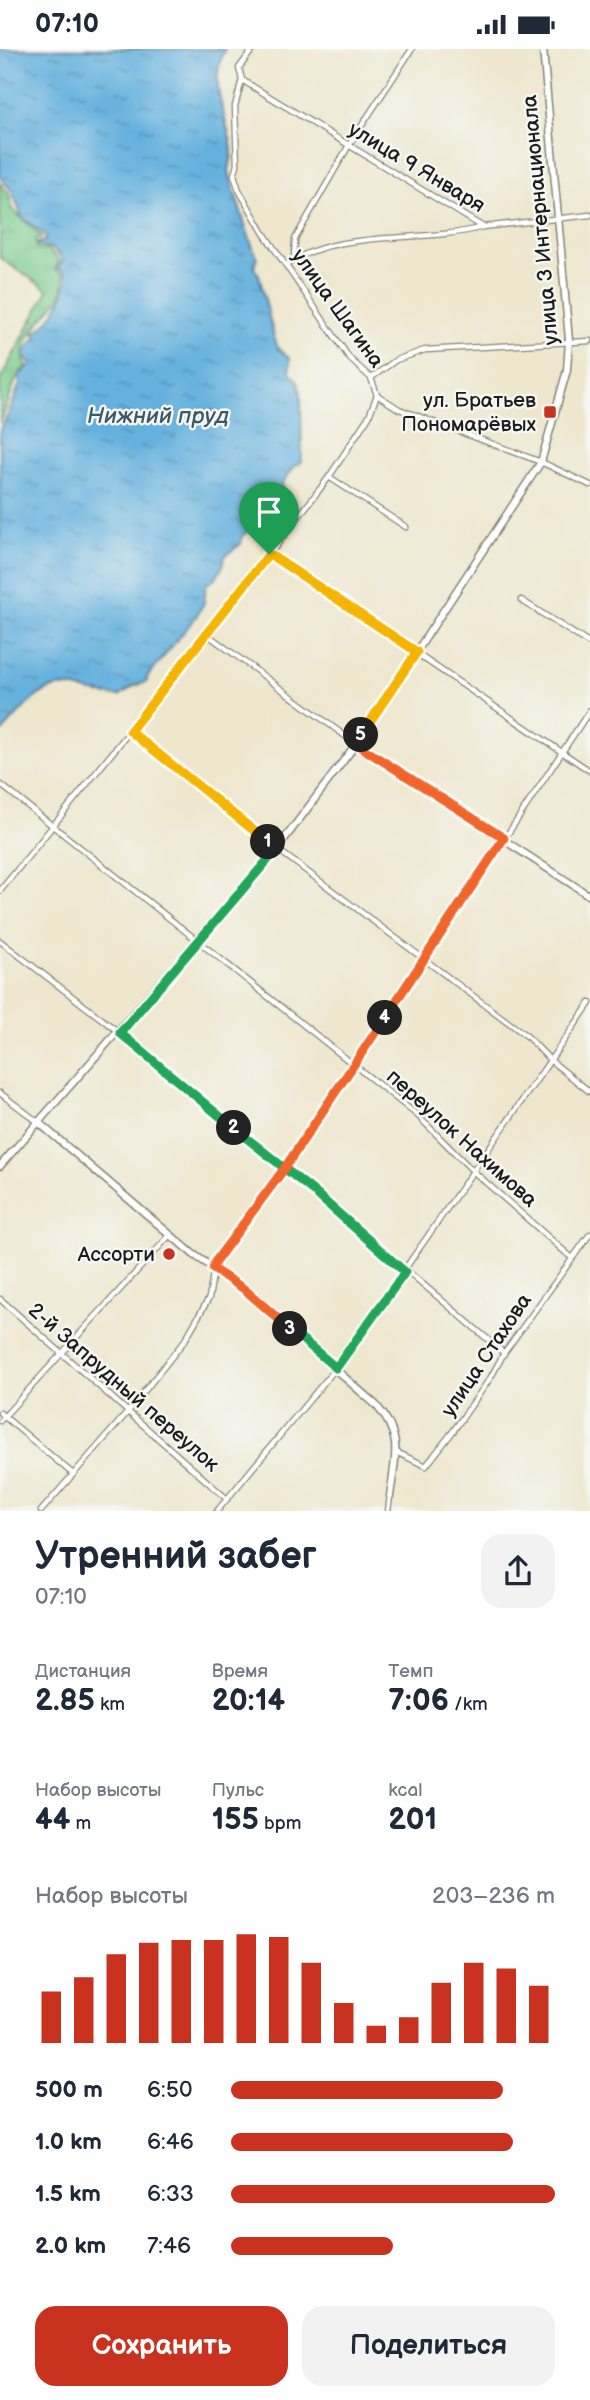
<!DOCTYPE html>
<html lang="ru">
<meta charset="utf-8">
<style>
:root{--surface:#fff;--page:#f2f2f3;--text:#1f2937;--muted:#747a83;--accent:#c8321e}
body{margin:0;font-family:"Balsamiq Sans",sans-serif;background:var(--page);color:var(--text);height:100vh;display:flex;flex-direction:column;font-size:26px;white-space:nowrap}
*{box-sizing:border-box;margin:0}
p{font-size:23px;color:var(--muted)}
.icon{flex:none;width:38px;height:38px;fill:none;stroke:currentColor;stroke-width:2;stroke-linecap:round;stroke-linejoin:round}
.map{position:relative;height:1462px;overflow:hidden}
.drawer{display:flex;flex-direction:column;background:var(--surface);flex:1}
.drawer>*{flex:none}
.pin{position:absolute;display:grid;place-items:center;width:60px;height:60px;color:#fff;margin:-72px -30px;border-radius:50% 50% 50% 0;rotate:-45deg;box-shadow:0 0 7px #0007}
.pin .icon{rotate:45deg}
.km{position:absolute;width:35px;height:35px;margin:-18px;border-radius:50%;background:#222;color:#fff;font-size:19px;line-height:35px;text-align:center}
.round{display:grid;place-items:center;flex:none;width:74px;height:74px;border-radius:21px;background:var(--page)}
.summary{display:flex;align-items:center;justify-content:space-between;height:119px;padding:0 35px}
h1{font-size:38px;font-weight:700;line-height:52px}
.figures{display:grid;grid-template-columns:repeat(3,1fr);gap:10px;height:119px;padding:7px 35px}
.figures div{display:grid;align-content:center}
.figures b{font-size:30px;font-weight:700}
.figures small{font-size:19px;font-weight:400}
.figures p{font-size:19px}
.chart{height:196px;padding:14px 35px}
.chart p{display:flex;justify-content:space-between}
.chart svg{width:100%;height:126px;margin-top:7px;stroke:var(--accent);stroke-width:6}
.button{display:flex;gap:14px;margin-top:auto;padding:14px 35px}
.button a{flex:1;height:80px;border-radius:21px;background:var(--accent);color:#fff;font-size:28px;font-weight:700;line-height:80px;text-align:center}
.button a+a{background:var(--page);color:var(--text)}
ul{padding:0 35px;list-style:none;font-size:23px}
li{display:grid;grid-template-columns:112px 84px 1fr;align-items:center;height:52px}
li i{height:18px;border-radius:9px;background:var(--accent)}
.status{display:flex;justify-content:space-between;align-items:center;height:49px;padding:0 35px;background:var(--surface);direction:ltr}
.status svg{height:19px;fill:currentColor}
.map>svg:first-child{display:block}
.grass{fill:url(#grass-tufts);stroke:#4c7455;stroke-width:2}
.water{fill:url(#water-ripples);stroke:#40667d;stroke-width:2}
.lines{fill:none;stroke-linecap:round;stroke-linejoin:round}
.minor-casing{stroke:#858275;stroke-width:7}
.tertiary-casing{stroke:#858275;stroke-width:9}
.minor{stroke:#fff;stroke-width:4.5}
.tertiary{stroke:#fff;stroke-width:6}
.split-1-casing{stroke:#fff;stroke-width:14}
.split-2-casing{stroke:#fff;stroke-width:14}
.split-3-casing{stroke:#fff;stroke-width:14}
.split-4-casing{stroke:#fff;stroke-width:14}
.split-5-casing{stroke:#fff;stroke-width:14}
.split-6-casing{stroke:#fff;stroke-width:14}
.split-1{stroke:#f5b400;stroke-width:9}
.split-2{stroke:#22a559;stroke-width:9}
.split-3{stroke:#22a559;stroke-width:9}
.split-4{stroke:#f0652b;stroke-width:9}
.split-5{stroke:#f0652b;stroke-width:9}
.split-6{stroke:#f5b400;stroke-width:9}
.poi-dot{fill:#c8321e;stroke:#f6f6f2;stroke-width:2.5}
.labels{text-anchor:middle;stroke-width:5;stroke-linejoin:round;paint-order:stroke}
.street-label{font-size:21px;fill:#1c1c1c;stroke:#f6f6f2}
.poi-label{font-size:21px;fill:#1c1c1c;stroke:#f6f6f2;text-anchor:end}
.water-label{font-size:23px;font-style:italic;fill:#39586a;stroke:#f6f6f2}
</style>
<div class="status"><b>07:10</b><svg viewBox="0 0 49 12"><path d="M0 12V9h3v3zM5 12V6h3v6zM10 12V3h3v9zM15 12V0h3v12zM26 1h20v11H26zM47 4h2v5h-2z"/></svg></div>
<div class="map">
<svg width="590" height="1462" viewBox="0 0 590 1462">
<defs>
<pattern id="grass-tufts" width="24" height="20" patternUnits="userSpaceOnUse" patternTransform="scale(1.75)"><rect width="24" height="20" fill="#7bcc8e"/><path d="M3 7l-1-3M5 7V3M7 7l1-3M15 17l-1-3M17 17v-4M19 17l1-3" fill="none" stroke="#6aaf7a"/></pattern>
<pattern id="water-ripples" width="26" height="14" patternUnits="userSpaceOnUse" patternTransform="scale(1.75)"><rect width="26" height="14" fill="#65b1de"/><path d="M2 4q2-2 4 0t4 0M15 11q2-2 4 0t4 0" fill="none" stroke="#528fb3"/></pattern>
</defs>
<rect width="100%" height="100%" fill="#f6f6f2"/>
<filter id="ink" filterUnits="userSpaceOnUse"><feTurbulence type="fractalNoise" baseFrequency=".0143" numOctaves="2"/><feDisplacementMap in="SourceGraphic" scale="14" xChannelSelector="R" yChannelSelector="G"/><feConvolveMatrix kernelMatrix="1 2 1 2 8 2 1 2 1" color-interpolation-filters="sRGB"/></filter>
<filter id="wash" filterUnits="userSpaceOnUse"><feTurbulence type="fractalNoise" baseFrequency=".00686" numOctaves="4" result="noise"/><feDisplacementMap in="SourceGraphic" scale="28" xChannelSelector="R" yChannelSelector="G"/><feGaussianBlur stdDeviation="1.57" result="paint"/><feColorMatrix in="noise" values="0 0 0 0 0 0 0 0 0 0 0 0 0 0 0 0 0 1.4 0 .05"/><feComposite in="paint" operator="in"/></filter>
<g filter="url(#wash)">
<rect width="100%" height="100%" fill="#eee7ce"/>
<!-- grass -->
<path class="grass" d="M0,134L9,145L12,160L42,188L35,191L37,201L48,200L59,212L55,220L63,224C63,231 64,240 61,246C51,266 11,292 27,317C10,330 11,354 0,373V331L48,241L0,209Z"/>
<!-- water -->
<path class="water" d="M0,0H225C207,34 227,66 232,100C233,108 230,114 229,121C229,127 253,203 257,208L254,219L259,226L274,288L278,299L290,310V323L298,333L301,345L302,413L294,418L282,435L283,439L265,453V468L242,487L241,495L225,507C223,518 218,531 206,535L204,554L195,569L147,628V633L134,637L119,647C102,647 87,641 70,638C38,633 19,667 0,685V380C10,367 14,349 20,335L18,327L31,316L24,307L28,297L37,289L34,283C50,278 73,237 64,221L57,219L63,211L52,199L37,197L39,193L45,192L46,187L22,168L12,142L0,128Z"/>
</g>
<g filter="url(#ink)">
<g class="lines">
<defs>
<g id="minor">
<path d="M242,31L483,178L590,166"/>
<path d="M294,210L295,190L349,96L412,0"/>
<path d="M288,215C339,179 424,195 483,178"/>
<path d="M371,329L396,311L425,301L590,292"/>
<path d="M377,346L399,360L541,413L590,436"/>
<path d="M329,428L406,478"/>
<path d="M269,505L590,722"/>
<path d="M521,551L590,595"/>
<path d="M208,586L356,695"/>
<path d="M130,682L277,800L528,988L550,1011L590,1043"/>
<path d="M0,735L417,1066L474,1123L572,1209"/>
<path d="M0,842L208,586L329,428L369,367L377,346L371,329L350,310L263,183L239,141L234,126L237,116L235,57L242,31L239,19L253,0"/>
<path d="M0,892L120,984L313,1142L504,1304"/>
<path d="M0,1044L38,1073"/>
<path d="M0,1250L227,1450"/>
<path d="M0,1364L73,1425"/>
<path d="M0,1372L170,1186"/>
<path d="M396,1403L426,1417L454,1381L491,1328L504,1304L590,1185"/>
<path d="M41,1462L127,1364L185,1291L209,1249L215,1213L354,1017L590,661"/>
<path d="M217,1462L336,1319L590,954"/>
<path d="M388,1462L390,1447"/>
</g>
<g id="tertiary">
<path d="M356,695L590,847"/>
<path d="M38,1073L193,1205L244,1240L376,1356C404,1388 395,1408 390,1447"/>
<path d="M0,1117L277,800L356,695L541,413L567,321L569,291L543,0"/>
</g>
</defs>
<!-- minor casing -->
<use href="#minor" class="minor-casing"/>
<!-- tertiary casing -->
<use href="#tertiary" class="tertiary-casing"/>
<!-- minor -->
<use href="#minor" class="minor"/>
<!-- tertiary -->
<use href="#tertiary" class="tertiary"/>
</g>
</g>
<g class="lines" filter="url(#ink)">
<defs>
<path id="split-1" d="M268,793L130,682L269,505"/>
<path id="split-2" d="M234,1079L120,984L277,800L268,793"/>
<path id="split-3" d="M234,1079L313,1142L405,1223L336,1319L290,1280"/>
<path id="split-4" d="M290,1280L244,1240L213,1220L215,1213L284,1120L385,969"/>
<path id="split-5" d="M361,686L356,695L504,789L385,969"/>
<path id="split-6" d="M269,505L417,603L361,686"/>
</defs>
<!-- split-1 casing -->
<use href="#split-1" class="split-1-casing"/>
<!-- split-2 casing -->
<use href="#split-2" class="split-2-casing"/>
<!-- split-3 casing -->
<use href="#split-3" class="split-3-casing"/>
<!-- split-4 casing -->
<use href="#split-4" class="split-4-casing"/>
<!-- split-5 casing -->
<use href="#split-5" class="split-5-casing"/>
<!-- split-6 casing -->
<use href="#split-6" class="split-6-casing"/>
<!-- split-1 -->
<use href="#split-1" class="split-1"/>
<!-- split-2 -->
<use href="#split-2" class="split-2"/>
<!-- split-3 -->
<use href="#split-3" class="split-3"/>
<!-- split-4 -->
<use href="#split-4" class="split-4"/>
<!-- split-5 -->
<use href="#split-5" class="split-5"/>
<!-- split-6 -->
<use href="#split-6" class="split-6"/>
</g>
<!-- markers -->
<g class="poi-dot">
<rect x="543" y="356" width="14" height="14" rx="3.5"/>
<circle cx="169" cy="1205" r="7"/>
</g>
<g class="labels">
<!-- street labels -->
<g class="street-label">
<text transform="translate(417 118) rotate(31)" y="7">улица 9 Января</text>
<text transform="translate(540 171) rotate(-95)" y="7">улица 3 Интернационала</text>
<text transform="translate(338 259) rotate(54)" y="7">улица Шагина</text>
<text transform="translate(462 1089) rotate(42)" y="7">переулок Нахимова</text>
<text transform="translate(486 1306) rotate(-56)" y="7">улица Стахова</text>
<text transform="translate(124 1338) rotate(41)" y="7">2-й Запрудный переулок</text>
</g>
<!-- poi labels -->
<g class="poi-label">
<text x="536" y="358">ул. Братьев<tspan x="536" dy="24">Пономарёвых</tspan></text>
<text x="155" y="1212">Ассорти</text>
</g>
<!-- water labels -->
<g class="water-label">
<text x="158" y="374">Нижний пруд</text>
</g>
</g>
</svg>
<div class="pin" style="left:269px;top:505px;background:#1e9e55"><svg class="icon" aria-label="arrive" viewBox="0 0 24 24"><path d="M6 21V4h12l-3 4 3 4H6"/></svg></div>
<b class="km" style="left:268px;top:793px">1</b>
<b class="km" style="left:234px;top:1079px">2</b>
<b class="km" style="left:290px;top:1280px">3</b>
<b class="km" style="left:385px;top:969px">4</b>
<b class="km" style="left:361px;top:686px">5</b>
</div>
<section class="drawer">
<div class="summary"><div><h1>Утренний забег</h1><p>07:10</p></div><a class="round"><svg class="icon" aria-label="share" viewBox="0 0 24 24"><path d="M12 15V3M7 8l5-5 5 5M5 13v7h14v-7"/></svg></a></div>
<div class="figures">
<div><p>Дистанция</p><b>2.85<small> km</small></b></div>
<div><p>Время</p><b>20:14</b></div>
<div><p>Темп</p><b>7:06<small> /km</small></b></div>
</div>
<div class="figures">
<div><p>Набор высоты</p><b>44<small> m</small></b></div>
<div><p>Пульс</p><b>155<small> bpm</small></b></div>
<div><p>kcal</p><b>201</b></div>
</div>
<div class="chart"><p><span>Набор высоты</span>203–236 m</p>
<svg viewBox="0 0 160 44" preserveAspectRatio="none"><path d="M5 44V26M15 44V21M25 44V13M35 44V9M45 44V8M55 44V8M65 44V6M75 44V7M85 44V16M95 44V30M105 44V38M115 44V35M125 44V23M135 44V16M145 44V18M155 44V24"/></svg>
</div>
<ul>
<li><b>500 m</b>6:50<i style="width:84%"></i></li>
<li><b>1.0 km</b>6:46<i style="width:87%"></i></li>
<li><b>1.5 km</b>6:33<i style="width:100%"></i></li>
<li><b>2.0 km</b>7:46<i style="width:50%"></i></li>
</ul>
<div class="button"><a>Сохранить</a><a>Поделиться</a></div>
</section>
